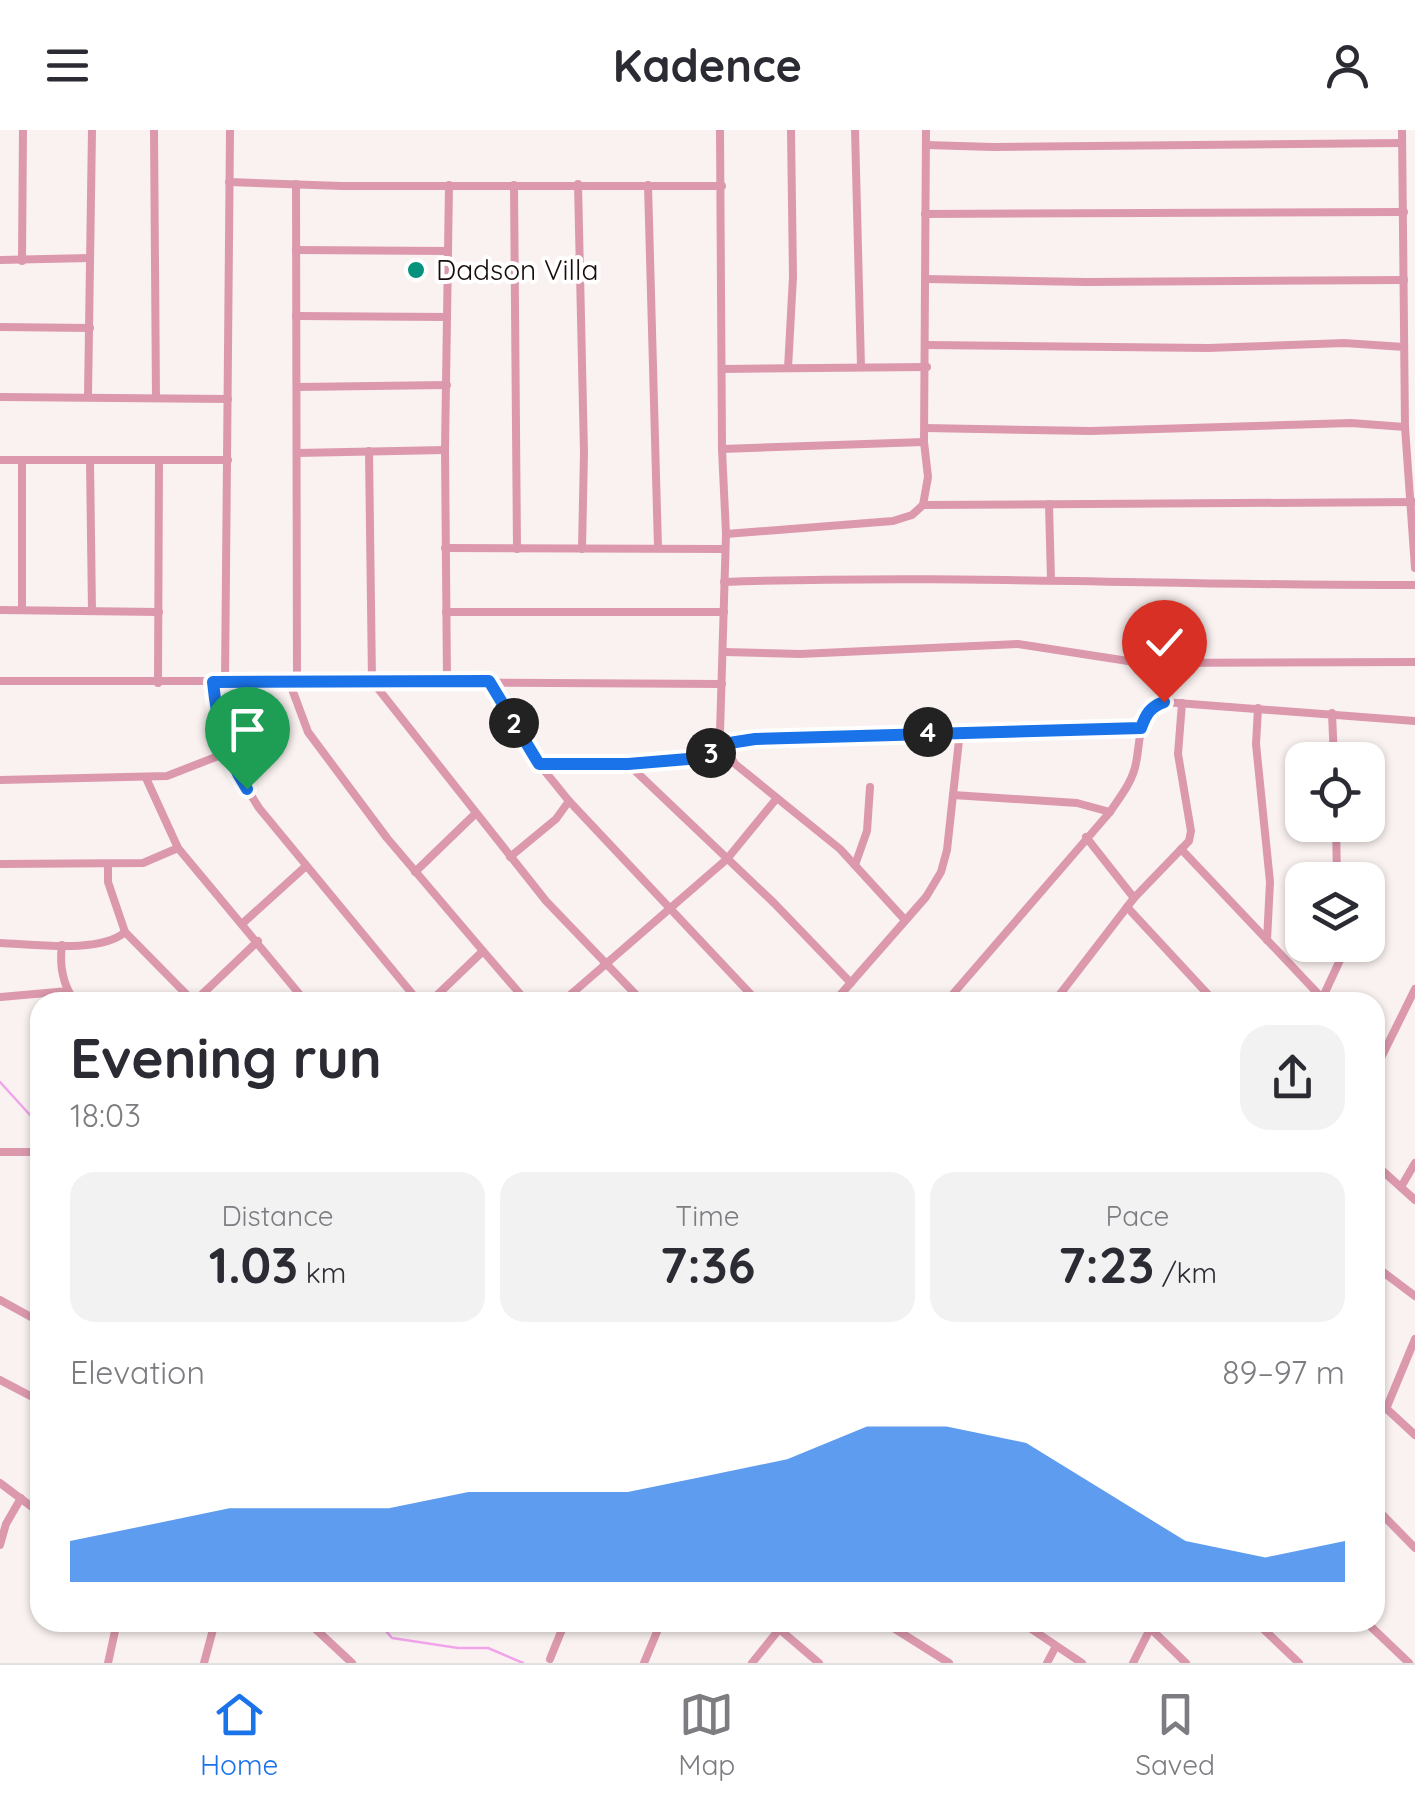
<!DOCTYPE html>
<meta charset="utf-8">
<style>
:root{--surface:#fff;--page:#f2f2f3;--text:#2b2b33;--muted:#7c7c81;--line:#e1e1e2;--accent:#1a73e8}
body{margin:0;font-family:Quicksand,sans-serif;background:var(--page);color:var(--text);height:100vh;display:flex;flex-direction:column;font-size:38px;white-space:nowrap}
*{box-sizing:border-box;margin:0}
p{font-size:32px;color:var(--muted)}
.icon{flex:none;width:55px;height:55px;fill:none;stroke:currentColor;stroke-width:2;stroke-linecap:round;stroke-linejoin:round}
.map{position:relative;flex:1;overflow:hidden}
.drawer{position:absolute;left:30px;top:862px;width:1355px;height:640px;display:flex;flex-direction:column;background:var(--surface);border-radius:30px;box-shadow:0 2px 8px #0004}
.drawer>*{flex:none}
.fabs{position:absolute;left:1285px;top:612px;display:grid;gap:20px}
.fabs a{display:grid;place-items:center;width:100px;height:100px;border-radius:20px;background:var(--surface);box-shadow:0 2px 8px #0004;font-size:50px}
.pin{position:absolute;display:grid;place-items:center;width:85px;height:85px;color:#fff;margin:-102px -42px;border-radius:50% 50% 50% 0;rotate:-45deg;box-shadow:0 0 10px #0007}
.pin .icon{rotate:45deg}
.km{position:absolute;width:50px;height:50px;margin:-25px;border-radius:50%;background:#222;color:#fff;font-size:28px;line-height:50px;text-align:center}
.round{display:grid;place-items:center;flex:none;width:105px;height:105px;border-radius:30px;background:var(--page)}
.overview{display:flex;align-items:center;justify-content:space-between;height:170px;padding:0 40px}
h1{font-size:55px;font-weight:700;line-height:75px}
.figures{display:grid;grid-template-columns:repeat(3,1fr);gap:15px;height:170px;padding:10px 40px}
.figures div{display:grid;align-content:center;border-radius:25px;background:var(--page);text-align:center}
.figures b{font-size:50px;font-weight:700}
.figures small{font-size:28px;font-weight:400}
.figures p{font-size:28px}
.chart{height:280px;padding:20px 40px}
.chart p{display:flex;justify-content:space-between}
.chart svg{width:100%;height:180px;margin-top:10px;fill:var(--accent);opacity:.7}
header{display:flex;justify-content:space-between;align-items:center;height:130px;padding:0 40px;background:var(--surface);font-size:45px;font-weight:700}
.menu{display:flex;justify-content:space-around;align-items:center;height:140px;border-top:2px solid var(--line);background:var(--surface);font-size:28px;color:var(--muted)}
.menu a{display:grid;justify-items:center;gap:5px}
.menu .active{color:var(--accent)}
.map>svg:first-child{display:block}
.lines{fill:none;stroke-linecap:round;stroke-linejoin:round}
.stream{stroke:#f2a4ea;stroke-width:2.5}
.minor{stroke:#dc99ad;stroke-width:8}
.route-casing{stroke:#fff;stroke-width:20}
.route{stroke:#1a73e8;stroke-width:12}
.poi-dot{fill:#07927d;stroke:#fff;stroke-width:4}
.labels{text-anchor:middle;stroke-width:8;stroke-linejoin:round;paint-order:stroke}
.poi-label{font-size:28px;fill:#190c0a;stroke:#fff;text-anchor:start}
</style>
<header><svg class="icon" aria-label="menu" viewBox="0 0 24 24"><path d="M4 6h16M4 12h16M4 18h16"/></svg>Kadence<svg class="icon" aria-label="person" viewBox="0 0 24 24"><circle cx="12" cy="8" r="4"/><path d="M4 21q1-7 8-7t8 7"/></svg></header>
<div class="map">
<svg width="1415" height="1533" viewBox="0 0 1415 1533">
<rect width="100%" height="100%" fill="#faf2f0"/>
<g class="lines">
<!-- stream -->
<g class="stream">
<path d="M0,952L40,996"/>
<path d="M385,1492L386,1501L392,1508L458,1518H488L523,1533"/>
</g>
<!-- minor -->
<g class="minor">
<path d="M154,0L156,267"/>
<path d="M720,0L722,319L726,404L720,602L723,615L735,634L840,719L905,790"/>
<path d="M855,0L861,237"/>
<path d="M1402,0L1405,297L1415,438"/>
<path d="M926,15L993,17L1402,13"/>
<path d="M229,52L342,56H722"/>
<path d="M296,54L297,551"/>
<path d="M578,54L584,323L582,419"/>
<path d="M514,55L517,419"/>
<path d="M648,55L658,418"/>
<path d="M925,84L1404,82"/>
<path d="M296,120L447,121"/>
<path d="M0,130L90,128"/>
<path d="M22,131L23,0"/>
<path d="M926,149L1086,152L1404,150"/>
<path d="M296,186L447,187"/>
<path d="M0,197L90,198"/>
<path d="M927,215L1208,218L1344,213L1404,217"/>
<path d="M788,238L793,147L791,0"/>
<path d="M722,239L927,237"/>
<path d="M297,257L447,255"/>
<path d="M88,266L92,0"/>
<path d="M0,267L228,269"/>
<path d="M925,298L1091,301L1351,293L1405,297"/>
<path d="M722,319L924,312"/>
<path d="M369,321L372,551L546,771L643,872"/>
<path d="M297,323L445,320"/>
<path d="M0,330H228"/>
<path d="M22,330V479"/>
<path d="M90,331L92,481"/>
<path d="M1049,374L1051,450"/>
<path d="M923,375L1415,372"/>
<path d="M726,404L893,391L912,385L923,375L928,347L924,312L926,0"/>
<path d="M445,418L724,419"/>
<path d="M724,452C954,444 1184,456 1415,455"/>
<path d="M0,480L159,482"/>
<path d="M446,482H724"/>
<path d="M724,522L800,524L1018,514L1141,533L1415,532"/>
<path d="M447,550L445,320L449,55"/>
<path d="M0,551H225L230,0"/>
<path d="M225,551L722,554"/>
<path d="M289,551L308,602L387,708L483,821"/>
<path d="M489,551L539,634H628L700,629L723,615L755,609L1141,598"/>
<path d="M213,552C218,604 231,634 259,678L419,872"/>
<path d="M158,553L159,331"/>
<path d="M1258,578L1256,614L1270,752L1267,810"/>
<path d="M1332,583L1334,630"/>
<path d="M539,634L569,671L758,872"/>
<path d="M628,634L774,773L851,853"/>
<path d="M146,648L178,718L306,872"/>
<path d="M0,650L167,646L226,623"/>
<path d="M953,665L1077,673L1110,682"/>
<path d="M1336,695L1337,750"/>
<path d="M1086,707L1134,768"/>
<path d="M1181,719L1322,868"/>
<path d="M510,727L556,689L569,671"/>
<path d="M0,734L143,733L178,718"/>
<path d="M855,735L867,701L870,657"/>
<path d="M415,742L474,685"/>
<path d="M1127,777L1215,872"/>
<path d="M243,793L306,736"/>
<path d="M125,802L194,872"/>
<path d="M0,813C33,814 100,824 125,802L108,752V735"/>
<path d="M62,815C59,836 63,855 75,872"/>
<path d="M1,867L68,861"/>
<path d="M1321,871L1341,828L1340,815"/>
<path d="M194,872L258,811"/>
<path d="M430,872L483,821L527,872"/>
<path d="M562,872L727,729L777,668"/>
<path d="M834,872L926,767L941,742L947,720L960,601"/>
<path d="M946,872L1110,682C1120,667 1133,651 1136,633C1141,609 1137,581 1164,572L1415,591"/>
<path d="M1054,872L1134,768L1189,711L1191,701L1178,624L1182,573"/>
<path d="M1375,940L1415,859"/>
<path d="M36,948L40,951"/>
<path d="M0,1022H40"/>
<path d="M1375,1034L1415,1070"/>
<path d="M1401,1057L1415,1033"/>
<path d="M1375,1136L1415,1166"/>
<path d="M0,1170L40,1192"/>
<path d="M0,1250L40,1271"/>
<path d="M1375,1268L1415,1305"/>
<path d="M1386,1279L1415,1209"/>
<path d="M0,1353L40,1383"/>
<path d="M1375,1377L1415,1418"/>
<path d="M0,1415L6,1394L21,1368"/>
<path d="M308,1492L352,1533"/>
<path d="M771,1492L819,1533"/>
<path d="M884,1492L949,1533"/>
<path d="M1021,1492L1082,1533"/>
<path d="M1144,1492L1186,1533"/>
<path d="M1256,1492L1299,1533"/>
<path d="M1366,1492L1409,1533"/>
<path d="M550,1529L565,1492"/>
<path d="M108,1533L117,1492"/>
<path d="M204,1533L215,1492"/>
<path d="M644,1533L661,1492"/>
<path d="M752,1533L785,1492"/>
<path d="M1047,1533L1056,1516"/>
<path d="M1133,1533L1150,1499"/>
</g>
</g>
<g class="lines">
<defs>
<path id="route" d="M247,659C225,625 217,592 213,552L489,551L539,634H628L700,628L723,614L755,609L1141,598C1146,584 1150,577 1164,572"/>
</defs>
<!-- route casing -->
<use href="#route" class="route-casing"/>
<!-- route -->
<use href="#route" class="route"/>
</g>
<!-- markers -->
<circle class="poi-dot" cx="416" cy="140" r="10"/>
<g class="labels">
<!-- poi labels -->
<g class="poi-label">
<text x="436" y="150">Dadson Villa</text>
</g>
</g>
</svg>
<div class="fabs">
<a><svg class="icon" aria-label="locate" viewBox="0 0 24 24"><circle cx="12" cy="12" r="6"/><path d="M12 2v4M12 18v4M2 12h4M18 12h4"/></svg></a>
<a><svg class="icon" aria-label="layers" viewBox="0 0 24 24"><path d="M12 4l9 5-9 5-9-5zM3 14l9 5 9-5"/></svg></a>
</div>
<div class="pin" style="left:247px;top:659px;background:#1e9e55"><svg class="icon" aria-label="arrive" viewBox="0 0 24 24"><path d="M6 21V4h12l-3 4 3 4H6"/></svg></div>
<div class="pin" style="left:1164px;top:572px;background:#d93025"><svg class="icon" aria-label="check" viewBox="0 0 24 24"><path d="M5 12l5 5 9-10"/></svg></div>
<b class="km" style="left:514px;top:593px">2</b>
<b class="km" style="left:711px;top:623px">3</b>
<b class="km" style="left:928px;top:602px">4</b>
<section class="drawer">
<div class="overview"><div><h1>Evening run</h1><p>18:03</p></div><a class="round"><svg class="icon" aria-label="share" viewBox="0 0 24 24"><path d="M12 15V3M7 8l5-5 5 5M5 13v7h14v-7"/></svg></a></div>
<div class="figures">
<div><p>Distance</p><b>1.03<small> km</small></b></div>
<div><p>Time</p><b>7:36</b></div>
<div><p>Pace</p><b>7:23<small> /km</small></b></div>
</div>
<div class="chart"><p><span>Elevation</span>89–97 m</p>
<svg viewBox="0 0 160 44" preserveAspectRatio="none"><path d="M0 44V34L10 30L20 26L30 26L40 26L50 22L60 22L70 22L80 18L90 14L100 6L110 6L120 10L130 22L140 34L150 38L160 34V44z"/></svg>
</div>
</section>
</div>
<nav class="menu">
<a class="active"><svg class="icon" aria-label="home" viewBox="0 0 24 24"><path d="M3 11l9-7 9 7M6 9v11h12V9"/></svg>Home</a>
<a><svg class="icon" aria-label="map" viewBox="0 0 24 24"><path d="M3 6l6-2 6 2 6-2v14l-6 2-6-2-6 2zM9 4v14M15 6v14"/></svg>Map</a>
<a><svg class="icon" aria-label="saved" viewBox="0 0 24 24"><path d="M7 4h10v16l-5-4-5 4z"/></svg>Saved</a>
</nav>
